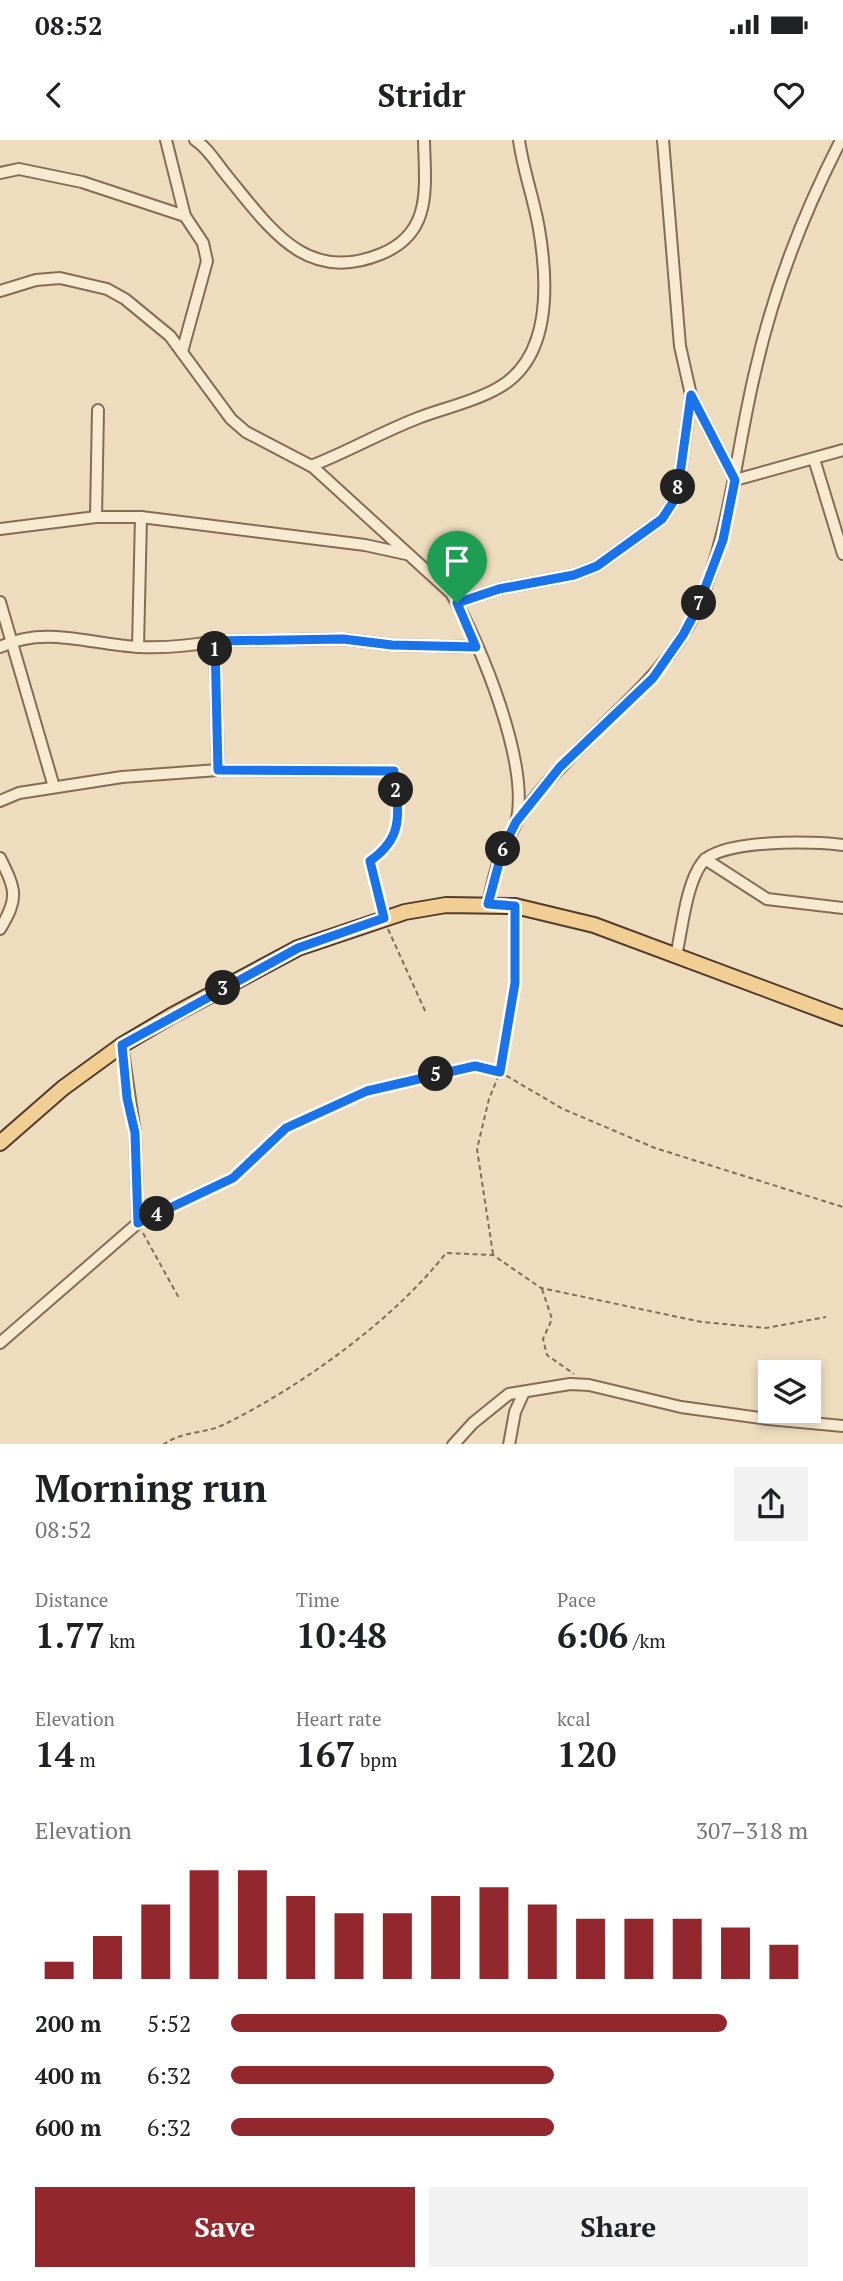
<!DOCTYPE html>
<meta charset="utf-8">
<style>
:root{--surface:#fff;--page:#f2f2f2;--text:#202124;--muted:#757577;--accent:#92282e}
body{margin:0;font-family:"PT Serif",serif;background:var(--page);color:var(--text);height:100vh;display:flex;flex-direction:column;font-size:26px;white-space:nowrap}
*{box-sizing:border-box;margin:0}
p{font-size:23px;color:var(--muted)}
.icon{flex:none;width:38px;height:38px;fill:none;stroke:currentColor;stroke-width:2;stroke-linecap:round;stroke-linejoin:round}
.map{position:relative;height:1304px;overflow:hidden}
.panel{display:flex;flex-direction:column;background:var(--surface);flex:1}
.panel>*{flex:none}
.buttons{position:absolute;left:758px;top:1220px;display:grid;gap:14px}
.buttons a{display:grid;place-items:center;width:63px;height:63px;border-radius:0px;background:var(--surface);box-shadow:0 4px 10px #0003;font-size:35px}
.pin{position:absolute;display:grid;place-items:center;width:60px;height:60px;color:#fff;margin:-72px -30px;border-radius:50% 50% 50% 0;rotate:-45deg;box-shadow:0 0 7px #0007}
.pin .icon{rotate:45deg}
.km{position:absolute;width:35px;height:35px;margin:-18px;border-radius:50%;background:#222;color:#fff;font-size:19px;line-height:35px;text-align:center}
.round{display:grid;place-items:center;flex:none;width:74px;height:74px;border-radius:0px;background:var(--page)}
.headline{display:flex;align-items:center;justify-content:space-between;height:119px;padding:0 35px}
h1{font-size:38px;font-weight:700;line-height:52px}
.metrics{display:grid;grid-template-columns:repeat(3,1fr);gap:10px;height:119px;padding:7px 35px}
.metrics div{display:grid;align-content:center}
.metrics b{font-size:35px;font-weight:700}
.metrics small{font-size:19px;font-weight:400}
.metrics p{font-size:19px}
.chart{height:196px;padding:14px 35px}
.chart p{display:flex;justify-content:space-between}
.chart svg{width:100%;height:126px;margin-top:7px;stroke:var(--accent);stroke-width:6}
.button{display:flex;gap:14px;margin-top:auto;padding:14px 35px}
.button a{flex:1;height:80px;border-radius:0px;background:var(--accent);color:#fff;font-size:28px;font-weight:700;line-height:80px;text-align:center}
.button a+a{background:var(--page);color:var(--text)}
ul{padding:0 35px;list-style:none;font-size:23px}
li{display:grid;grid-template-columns:112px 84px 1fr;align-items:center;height:52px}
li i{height:18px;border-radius:9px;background:var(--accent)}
.status{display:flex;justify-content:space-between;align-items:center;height:49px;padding:0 35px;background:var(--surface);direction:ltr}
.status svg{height:19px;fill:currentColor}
header{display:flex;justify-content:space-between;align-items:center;height:91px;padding:0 35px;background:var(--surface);font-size:32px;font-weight:700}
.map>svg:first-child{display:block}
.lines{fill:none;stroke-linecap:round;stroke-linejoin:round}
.minor-casing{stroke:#846c57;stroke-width:14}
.major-casing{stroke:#523b2b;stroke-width:18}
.path{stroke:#846c57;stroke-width:2;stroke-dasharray:5 3.5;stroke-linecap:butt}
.minor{stroke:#f8ead0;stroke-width:10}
.major{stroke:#f1cf94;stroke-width:14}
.route-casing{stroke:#fff;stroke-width:14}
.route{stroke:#1a73e8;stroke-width:9}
</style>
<div class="status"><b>08:52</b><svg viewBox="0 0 49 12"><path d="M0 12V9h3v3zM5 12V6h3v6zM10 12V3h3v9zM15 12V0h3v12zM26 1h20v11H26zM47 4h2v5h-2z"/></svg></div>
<header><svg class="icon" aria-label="back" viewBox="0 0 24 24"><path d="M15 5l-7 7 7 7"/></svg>Stridr<svg class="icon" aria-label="heart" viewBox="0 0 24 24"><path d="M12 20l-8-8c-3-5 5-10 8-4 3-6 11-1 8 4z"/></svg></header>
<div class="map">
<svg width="843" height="1305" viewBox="0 0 843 1305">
<rect width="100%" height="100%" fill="#eddcbd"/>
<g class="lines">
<defs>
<g id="minor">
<path d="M166,0L185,76"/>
<path d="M195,0C208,8 217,24 227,36C270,88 306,145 381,114C433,93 425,47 424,0"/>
<path d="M663,0L680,206L691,255L735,340L843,310"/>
<path d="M0,33L19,29L82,42L185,76L203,103L207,121L182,212"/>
<path d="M0,151L36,140L60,138L107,149L125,159L170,196L231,279L246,292L313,327L451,453C480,502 531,626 516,683C513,691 507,699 504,707C496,725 492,745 488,764"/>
<path d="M814,319L843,414"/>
<path d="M311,326C347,312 382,292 418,278C444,268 474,262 498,248C552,218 548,142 539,89C534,59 523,30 519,0"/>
<path d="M96,377L98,270"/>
<path d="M0,389L96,377H141L365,405L406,414"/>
<path d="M0,462L54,647"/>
<path d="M457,463L499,449L574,435L597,426L662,379L677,356L691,256"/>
<path d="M0,507C45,485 92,505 139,507C165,508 190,506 215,501"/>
<path d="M138,507L141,377"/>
<path d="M218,630L394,631"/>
<path d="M0,661L19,653L122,637L218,630L215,501L343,499L392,505L476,507"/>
<path d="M516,682C535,656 555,632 578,610C622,565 670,528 697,469C731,392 736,309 756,228C774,149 804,72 841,0"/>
<path d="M0,718C16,750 19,758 0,789"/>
<path d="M705,719L767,759L843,768"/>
<path d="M676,816C682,790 686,744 702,723C719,699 815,701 843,705"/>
<path d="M0,1203L138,1083L135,993L122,905"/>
<path d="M453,1305L473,1283L509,1254L570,1244L589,1245L681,1267L768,1279L843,1286"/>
<path d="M509,1305L515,1272L524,1252"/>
</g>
<path id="major" d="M0,1003L63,948L122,905L171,876L298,808L405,772L446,765L515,766L594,785L843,878"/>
</defs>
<!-- minor casing -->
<use href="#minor" class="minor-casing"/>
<!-- major casing -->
<use href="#major" class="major-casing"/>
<!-- path -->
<g class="path">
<path d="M381,767L370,721C403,699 399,679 396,643"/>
<path d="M388,789L426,873"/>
<path d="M148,1078L233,1038L286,988L367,952L475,926L500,932L563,969L655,1008L843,1067"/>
<path d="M143,1093L179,1158"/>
<path d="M493,1114L477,1009L489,959L500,932L515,843L514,779"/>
<path d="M542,1149L552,1179L543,1199L547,1215L574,1234"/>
<path d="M163,1305C181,1291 204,1294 223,1285C299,1248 394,1180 446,1113L493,1115L541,1148L702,1182L766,1188L826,1177"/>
</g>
<!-- minor -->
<use href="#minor" class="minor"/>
<!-- major -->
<use href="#major" class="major"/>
</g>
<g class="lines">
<defs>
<path id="route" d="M691,255L735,340L723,400L697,469L683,495L653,538L560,627L516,682L503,708L488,764L515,766V843L500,932L475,926L367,951L286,988L233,1038L138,1083L135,993L127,958L122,905L298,808L384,778L370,721C406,696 398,671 394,631L218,630L215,501L343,499L392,505L476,507L457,463L499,449L574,435L597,426L662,379L677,356Z"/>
</defs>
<!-- route casing -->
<use href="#route" class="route-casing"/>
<!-- route -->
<use href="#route" class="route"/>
</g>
</svg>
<div class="buttons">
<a><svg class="icon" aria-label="layers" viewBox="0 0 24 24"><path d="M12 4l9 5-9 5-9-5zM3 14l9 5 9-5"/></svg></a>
</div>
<div class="pin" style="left:457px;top:463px;background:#1e9e55"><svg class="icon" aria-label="arrive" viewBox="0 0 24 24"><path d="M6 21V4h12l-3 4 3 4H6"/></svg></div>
<b class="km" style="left:215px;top:509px">1</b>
<b class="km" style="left:396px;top:650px">2</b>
<b class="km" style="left:223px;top:848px">3</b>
<b class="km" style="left:157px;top:1074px">4</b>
<b class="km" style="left:436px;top:934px">5</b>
<b class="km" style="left:503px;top:709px">6</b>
<b class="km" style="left:699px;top:463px">7</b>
<b class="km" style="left:678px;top:347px">8</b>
</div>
<section class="panel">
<div class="headline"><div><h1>Morning run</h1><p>08:52</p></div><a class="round"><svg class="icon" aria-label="share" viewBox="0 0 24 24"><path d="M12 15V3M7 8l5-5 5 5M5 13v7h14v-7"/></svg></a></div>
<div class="metrics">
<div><p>Distance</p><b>1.77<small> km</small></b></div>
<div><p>Time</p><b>10:48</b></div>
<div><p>Pace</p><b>6:06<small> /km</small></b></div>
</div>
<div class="metrics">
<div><p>Elevation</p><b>14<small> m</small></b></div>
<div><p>Heart rate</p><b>167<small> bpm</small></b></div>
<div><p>kcal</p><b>120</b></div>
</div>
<div class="chart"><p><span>Elevation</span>307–318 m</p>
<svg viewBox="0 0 160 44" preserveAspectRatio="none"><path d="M5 44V38M15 44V29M25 44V18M35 44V6M45 44V6M55 44V15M65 44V21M75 44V21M85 44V15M95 44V12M105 44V18M115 44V23M125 44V23M135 44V23M145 44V26M155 44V32"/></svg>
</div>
<ul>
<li><b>200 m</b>5:52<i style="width:86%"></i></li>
<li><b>400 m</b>6:32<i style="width:56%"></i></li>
<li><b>600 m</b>6:32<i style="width:56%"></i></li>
</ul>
<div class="button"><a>Save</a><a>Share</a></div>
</section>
